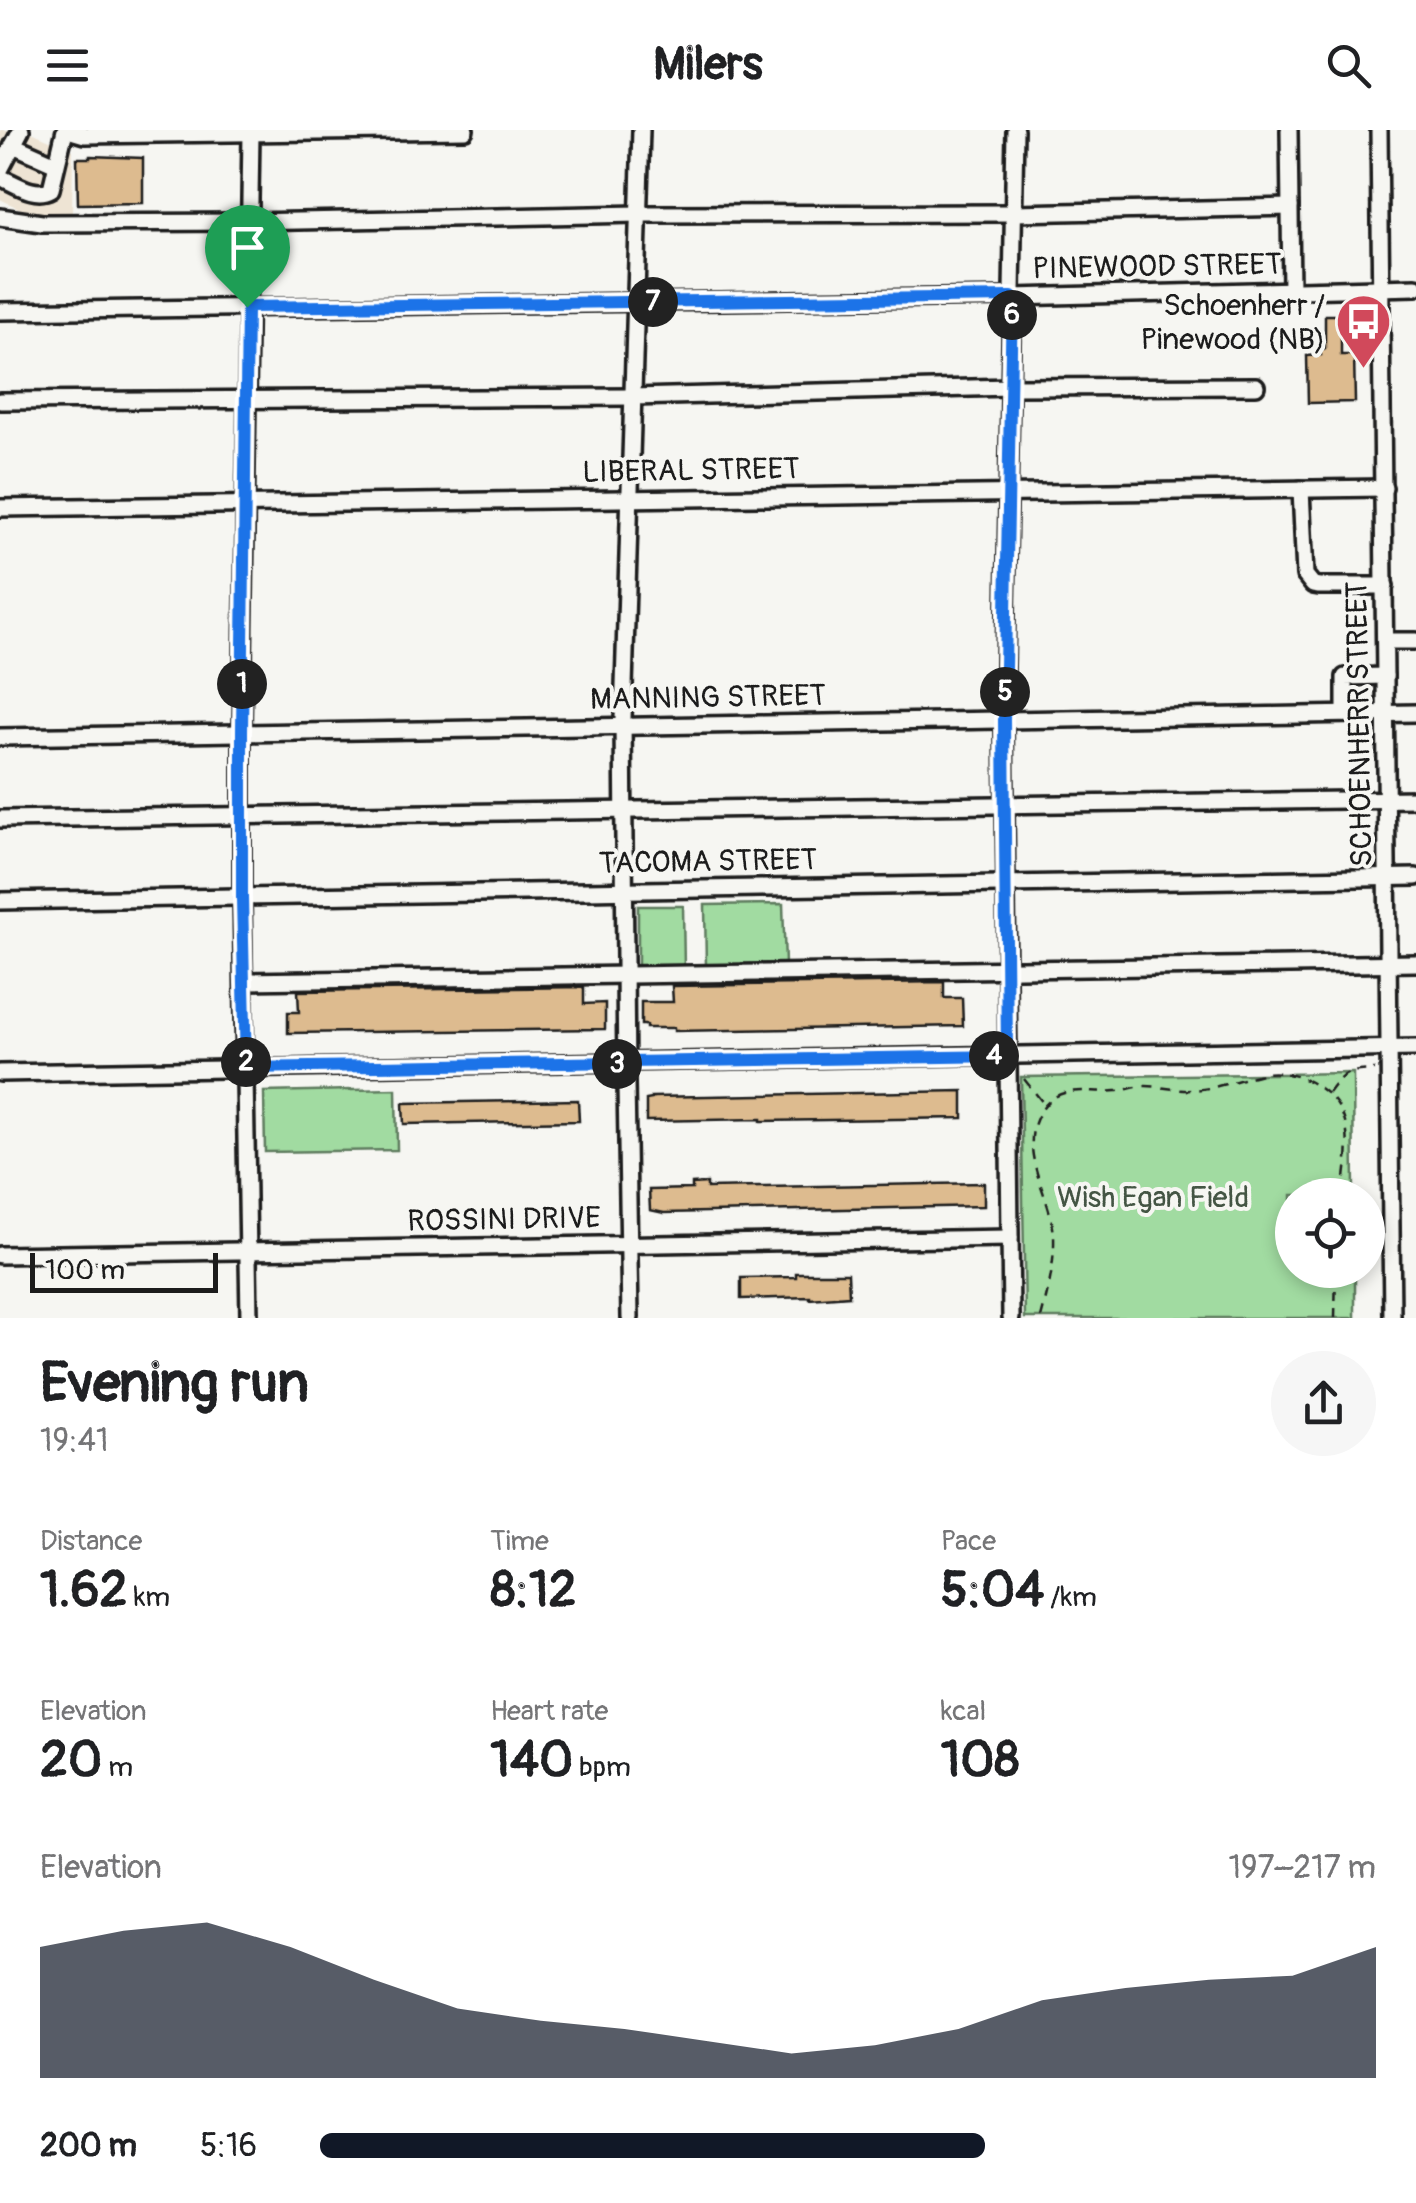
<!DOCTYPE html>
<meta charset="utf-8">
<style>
:root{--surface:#fff;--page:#f6f6f6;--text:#202124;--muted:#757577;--accent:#111827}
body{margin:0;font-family:Pangolin,sans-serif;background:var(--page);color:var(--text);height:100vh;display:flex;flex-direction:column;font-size:38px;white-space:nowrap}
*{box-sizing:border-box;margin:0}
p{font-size:32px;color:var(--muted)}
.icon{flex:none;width:55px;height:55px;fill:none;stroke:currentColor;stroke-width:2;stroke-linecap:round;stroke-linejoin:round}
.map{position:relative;height:1188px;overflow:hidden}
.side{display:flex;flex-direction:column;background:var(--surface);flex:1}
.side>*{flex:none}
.fabs{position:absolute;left:1275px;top:1048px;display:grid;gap:20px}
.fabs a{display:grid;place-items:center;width:110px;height:110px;border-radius:50%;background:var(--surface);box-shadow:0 5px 15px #0003;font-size:50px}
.scale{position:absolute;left:30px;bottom:25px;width:188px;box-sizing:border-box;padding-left:10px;border:5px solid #1c1c1c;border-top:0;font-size:28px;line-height:35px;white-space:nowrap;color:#1c1c1c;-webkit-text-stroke:8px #f6f6f2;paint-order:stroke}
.pin{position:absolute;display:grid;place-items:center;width:85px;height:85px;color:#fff;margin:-102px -42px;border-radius:50% 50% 50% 0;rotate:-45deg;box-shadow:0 0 10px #0007}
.pin .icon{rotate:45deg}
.km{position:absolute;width:50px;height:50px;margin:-25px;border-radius:50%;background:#222;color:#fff;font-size:28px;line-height:50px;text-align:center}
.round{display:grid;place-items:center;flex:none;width:105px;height:105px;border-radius:52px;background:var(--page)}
.head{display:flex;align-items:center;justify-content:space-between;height:170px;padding:0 40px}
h1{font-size:55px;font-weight:700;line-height:75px}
.metrics{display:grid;grid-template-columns:repeat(3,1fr);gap:15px;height:170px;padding:10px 40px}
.metrics div{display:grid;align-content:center}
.metrics b{font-size:50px;font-weight:700}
.metrics small{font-size:28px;font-weight:400}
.metrics p{font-size:28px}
.chart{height:280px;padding:20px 40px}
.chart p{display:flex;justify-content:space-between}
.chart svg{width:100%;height:180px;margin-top:10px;fill:var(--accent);opacity:.7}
ul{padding:0 40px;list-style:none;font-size:32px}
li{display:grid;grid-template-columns:160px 120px 1fr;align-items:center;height:75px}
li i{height:25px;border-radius:12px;background:var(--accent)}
header{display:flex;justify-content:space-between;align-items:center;height:130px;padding:0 40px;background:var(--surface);font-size:45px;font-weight:700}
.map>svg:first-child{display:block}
.built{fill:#eee4d4}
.green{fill:#a1dba1;stroke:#5e7c5e;stroke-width:2.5}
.building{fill:#ddbb8f;stroke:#1c1c1c;stroke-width:2.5}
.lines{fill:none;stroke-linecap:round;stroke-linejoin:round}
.minor-casing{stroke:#1c1c1c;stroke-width:22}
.path{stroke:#1c1c1c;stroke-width:2.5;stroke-dasharray:10 8;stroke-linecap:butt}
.minor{stroke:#f6f6f2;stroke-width:15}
.route-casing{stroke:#fff;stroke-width:20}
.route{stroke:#1a73e8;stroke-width:12}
.labels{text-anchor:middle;stroke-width:8;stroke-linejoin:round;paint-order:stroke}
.street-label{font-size:30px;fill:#1c1c1c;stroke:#f6f6f2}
.poi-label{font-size:30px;fill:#1c1c1c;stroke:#f6f6f2;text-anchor:end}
.park-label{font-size:30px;fill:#454;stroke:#f6f6f2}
</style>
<header><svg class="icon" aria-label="menu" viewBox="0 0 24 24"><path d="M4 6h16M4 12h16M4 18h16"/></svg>Milers<svg class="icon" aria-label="search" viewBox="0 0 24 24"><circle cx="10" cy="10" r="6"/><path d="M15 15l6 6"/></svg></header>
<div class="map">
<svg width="1416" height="1188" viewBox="0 0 1416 1188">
<rect width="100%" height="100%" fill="#f6f6f2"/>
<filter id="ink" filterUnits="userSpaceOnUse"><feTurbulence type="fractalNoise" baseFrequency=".01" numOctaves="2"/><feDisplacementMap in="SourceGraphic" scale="20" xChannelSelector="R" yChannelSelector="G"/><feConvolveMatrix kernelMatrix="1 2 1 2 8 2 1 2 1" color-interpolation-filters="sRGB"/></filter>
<g filter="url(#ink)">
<!-- built -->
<path class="built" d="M0,0H27L73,20L72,86L32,85L0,69Z"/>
<!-- green -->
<g class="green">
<path d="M783,774L785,835L706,837L705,775Z"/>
<path d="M638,776H683L684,841H638Z"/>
<path d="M1353,943L1354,1065H1292V1140H1355V1188H1025L1021,947Z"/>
<path d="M396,959L397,1020L265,1022L264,962Z"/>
</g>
<!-- building -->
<g class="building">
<path d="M90,26L143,28V73L78,74L77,28H90Z"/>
<path d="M1325,185H1337V191H1341V225H1354L1355,272L1308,273L1307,226L1321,225L1320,219H1325Z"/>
<path d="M944,852V868H962L963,896L674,901V898H646V895H641V872H673L672,856Z"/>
<path d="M584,857V874L605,873V899L288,903V882H299L298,861Z"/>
<path d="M963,961V988L761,991V989L646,991V970L652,969V967Z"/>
<path d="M578,970L579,991L404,994L403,973Z"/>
<path d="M707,1053V1058L984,1053V1076L664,1083L650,1080L649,1060L692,1059V1054Z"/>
<path d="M796,1143H848L849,1166L810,1169V1167L741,1169V1148L796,1147Z"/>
</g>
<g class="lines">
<defs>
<g id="minor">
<path d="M68,0L85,5L465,0"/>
<path d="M1289,0L1291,160"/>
<path d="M1379,0L1392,1188"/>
<path d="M13,15L56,34"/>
<path d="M0,40L21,0"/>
<path d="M0,47C16,54 35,68 51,59L65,0"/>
<path d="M0,87L42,93L249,92L639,84L1014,83L1290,77"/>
<path d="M0,181L1012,167L1416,157"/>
<path d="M0,271L633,267L1010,257L1256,256"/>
<path d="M1301,359L1305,445L1313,455L1319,456H1385"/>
<path d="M0,378L1384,358"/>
<path d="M1385,511H1416"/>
<path d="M1345,584V547L1385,546"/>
<path d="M0,607L1416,583"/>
<path d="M0,689L1416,669"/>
<path d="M0,771L1416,747"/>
<path d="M244,851L1416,833"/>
<path d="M0,943L1416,918"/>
<path d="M0,1125L1010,1108"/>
<path d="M249,1188L242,767V602L251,3"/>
<path d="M630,1188L626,953L623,589L641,0"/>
<path d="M1011,1188L1004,590L1015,0"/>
</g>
</defs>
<!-- minor casing -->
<use href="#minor" class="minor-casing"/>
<!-- path -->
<g class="path">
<path d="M1024,949L1044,974"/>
<path d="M1328,963C1344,941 1348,941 1375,940"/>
<path d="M1041,1188C1048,1162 1055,1133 1054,1106C1052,1066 1015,1020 1041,981C1059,952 1088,964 1116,961C1127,960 1136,956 1146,956C1161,956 1177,961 1192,960C1217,959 1241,948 1266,943C1281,941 1296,945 1310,952C1359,978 1348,1019 1343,1065"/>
<path d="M1335,1188L1336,1140"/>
</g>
<!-- minor -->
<use href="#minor" class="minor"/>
</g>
</g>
<g class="lines" filter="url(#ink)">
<defs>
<path id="route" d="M1012,167L1004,590L1007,926L246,938L242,768V602L247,177Z"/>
</defs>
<!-- route casing -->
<use href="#route" class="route-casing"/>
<!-- route -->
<use href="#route" class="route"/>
</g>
<!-- icons -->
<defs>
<symbol id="bus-pin" viewBox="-11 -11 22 30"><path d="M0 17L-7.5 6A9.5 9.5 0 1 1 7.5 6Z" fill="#d1495b" stroke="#f6f6f2"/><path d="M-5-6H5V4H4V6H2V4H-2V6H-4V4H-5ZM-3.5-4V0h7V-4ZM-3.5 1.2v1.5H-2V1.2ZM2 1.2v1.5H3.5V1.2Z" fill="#fff"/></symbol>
</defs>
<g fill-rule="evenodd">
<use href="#bus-pin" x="1332" y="160" width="63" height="86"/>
</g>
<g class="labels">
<!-- street labels -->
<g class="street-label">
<text transform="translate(1157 136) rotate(-1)" y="10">PINEWOOD STREET</text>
<text transform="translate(691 340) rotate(-1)" y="10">LIBERAL STREET</text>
<text transform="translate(708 567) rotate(-1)" y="10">MANNING STREET</text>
<text transform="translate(1359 594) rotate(-91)" y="10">SCHOENHERR STREET</text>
<text transform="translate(708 731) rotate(-1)" y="10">TACOMA STREET</text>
<text transform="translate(504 1089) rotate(-1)" y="10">ROSSINI DRIVE</text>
</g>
<!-- poi labels -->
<g class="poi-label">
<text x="1325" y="185">Schoenherr /<tspan x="1325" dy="34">Pinewood (NB)</tspan></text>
</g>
<!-- park labels -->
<g class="park-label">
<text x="1153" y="1077">Wish Egan Field</text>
</g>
</g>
</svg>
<div class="fabs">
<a><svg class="icon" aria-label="locate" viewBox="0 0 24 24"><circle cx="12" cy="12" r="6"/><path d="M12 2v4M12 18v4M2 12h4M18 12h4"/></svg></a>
</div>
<div class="scale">100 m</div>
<div class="pin" style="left:247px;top:177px;background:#1e9e55"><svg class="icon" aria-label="arrive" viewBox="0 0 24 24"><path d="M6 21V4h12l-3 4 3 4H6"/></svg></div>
<b class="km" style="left:242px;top:554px">1</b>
<b class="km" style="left:246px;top:932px">2</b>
<b class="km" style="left:617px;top:934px">3</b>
<b class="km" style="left:994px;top:926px">4</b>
<b class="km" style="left:1005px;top:562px">5</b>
<b class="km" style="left:1012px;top:185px">6</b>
<b class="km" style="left:653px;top:172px">7</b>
</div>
<section class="side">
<div class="head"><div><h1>Evening run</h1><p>19:41</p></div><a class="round"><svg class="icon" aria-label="share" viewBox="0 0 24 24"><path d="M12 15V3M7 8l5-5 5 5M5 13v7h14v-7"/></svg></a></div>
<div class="metrics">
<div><p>Distance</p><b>1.62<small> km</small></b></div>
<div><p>Time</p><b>8:12</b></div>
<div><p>Pace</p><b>5:04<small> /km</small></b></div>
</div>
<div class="metrics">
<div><p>Elevation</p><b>20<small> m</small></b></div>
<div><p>Heart rate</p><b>140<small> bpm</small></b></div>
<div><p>kcal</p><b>108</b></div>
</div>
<div class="chart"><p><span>Elevation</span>197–217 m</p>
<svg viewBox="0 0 160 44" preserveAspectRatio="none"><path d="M0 44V12L10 8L20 6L30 12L40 20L50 27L60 30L70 32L80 35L90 38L100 36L110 32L120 25L130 22L140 20L150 19L160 12V44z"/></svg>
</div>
<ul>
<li><b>200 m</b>5:16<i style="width:63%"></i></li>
</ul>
</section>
